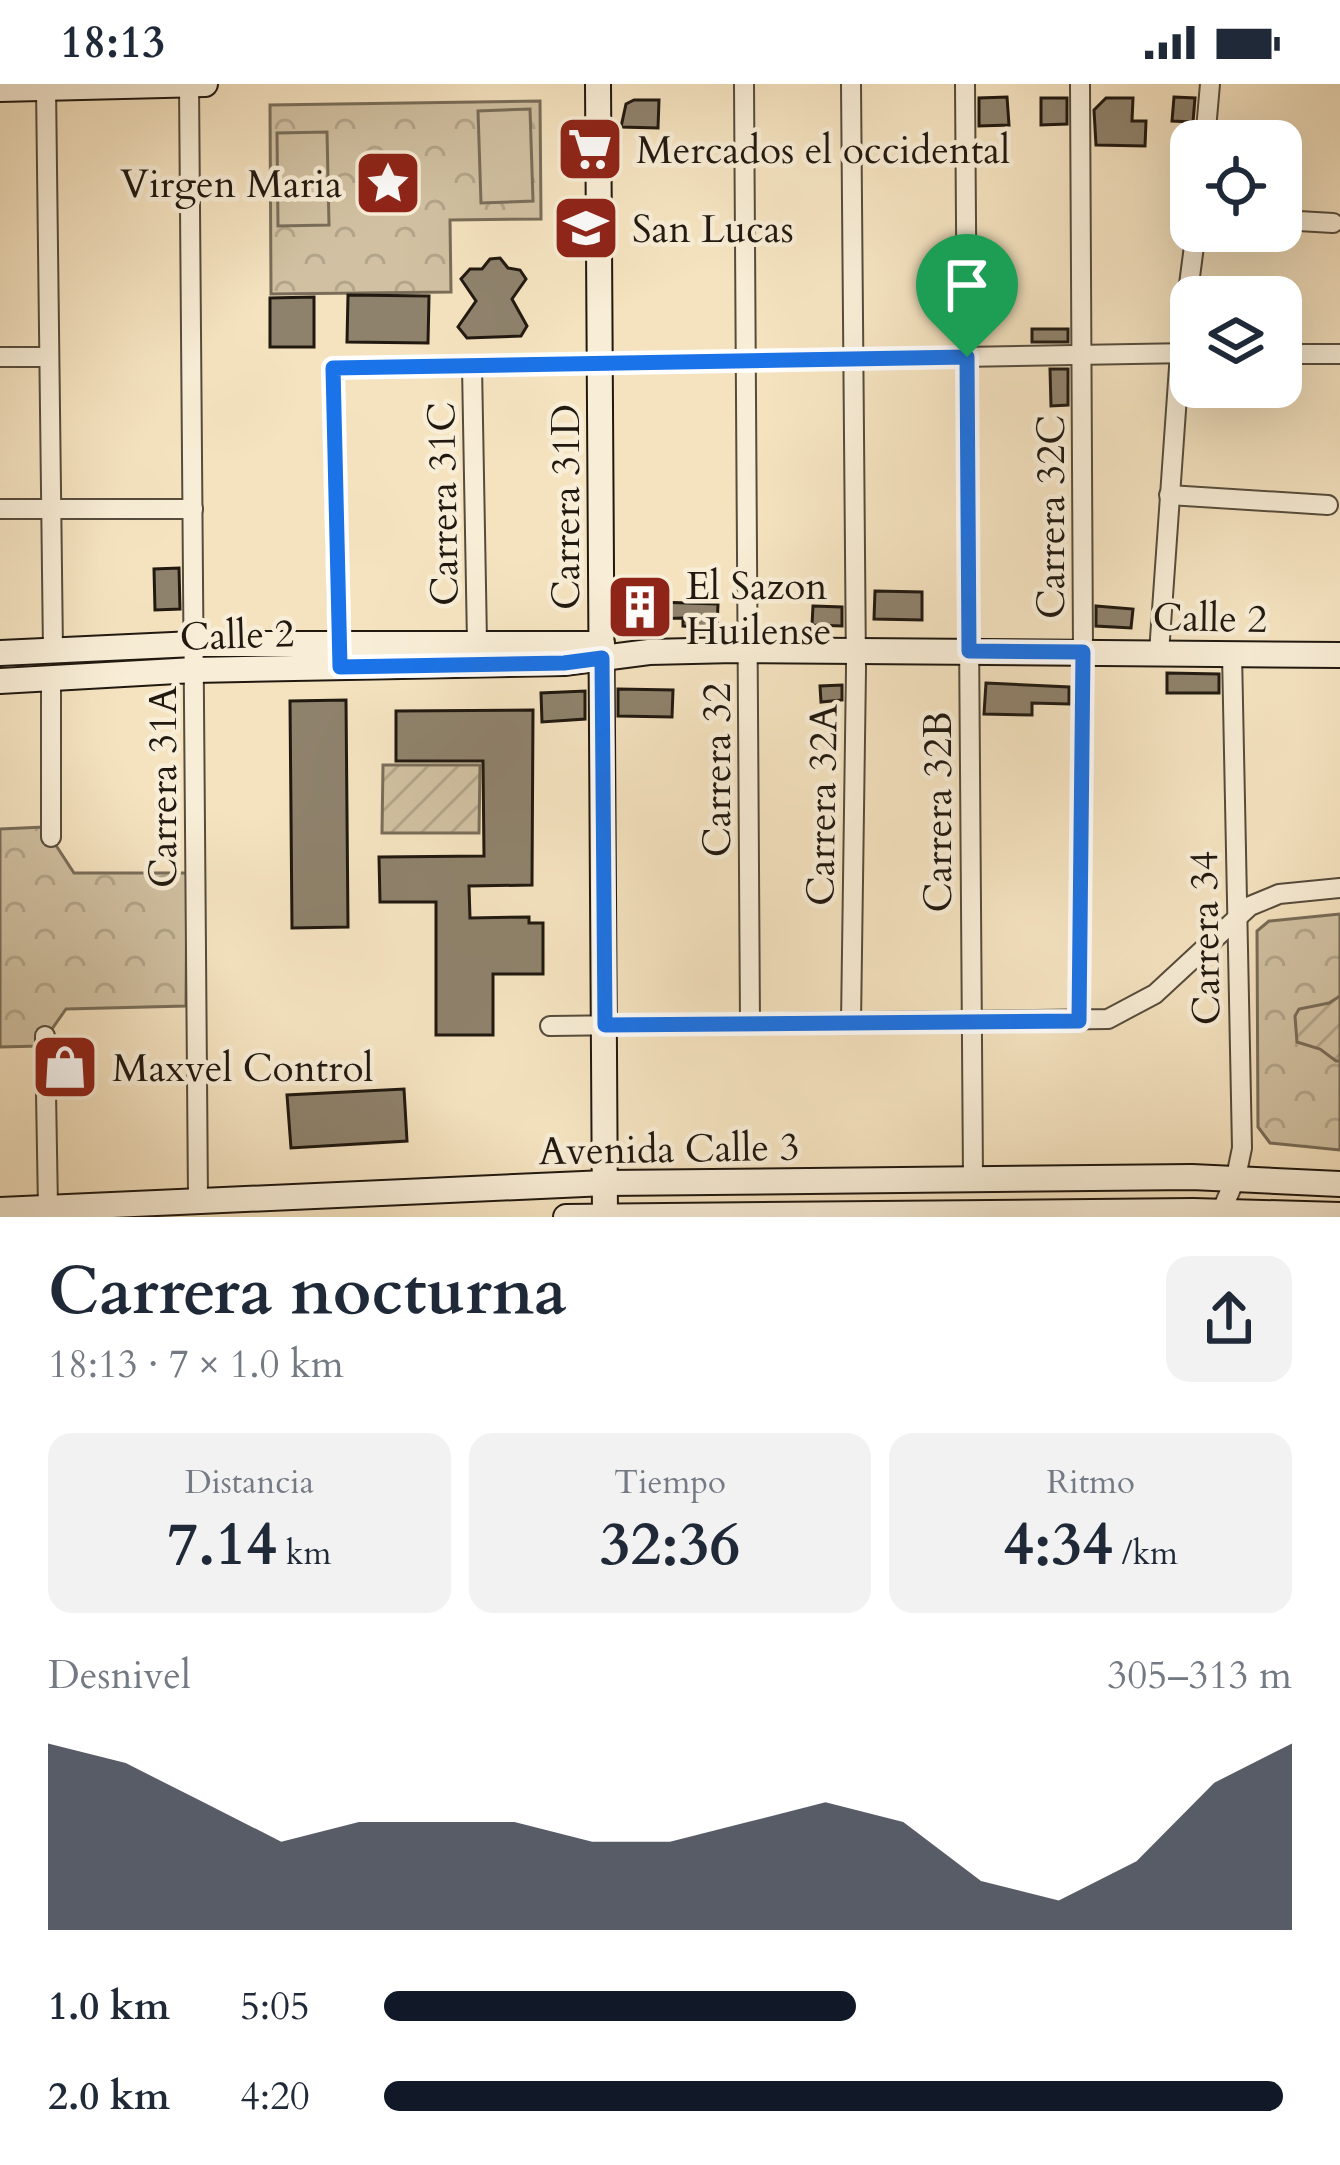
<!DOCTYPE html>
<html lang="es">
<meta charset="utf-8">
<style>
:root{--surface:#fff;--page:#f2f2f3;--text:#1f2937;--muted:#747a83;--accent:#111827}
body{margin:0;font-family:Cardo,serif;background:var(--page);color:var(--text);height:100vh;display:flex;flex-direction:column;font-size:45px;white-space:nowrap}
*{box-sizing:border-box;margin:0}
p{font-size:39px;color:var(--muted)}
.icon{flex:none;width:66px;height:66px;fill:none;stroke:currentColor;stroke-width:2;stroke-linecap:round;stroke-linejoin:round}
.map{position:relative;height:1133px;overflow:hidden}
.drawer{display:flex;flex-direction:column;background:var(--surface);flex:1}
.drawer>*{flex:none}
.tools{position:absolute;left:1170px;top:36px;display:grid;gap:24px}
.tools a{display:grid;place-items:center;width:132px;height:132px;border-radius:24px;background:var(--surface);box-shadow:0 12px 48px #0002;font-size:60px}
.pin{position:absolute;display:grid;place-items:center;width:102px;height:102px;color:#fff;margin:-123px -51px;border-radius:50% 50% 50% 0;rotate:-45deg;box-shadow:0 0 12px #0007}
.pin .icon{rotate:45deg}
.round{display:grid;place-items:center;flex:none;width:126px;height:126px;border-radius:24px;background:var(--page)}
.headline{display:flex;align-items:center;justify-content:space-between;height:204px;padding:0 48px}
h1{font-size:66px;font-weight:600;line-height:90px}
.stats{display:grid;grid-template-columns:repeat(3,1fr);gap:18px;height:204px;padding:12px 48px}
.stats div{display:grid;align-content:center;border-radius:24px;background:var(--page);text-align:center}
.stats b{font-size:60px;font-weight:600}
.stats small{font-size:33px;font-weight:400}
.stats p{font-size:33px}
.chart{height:336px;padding:24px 48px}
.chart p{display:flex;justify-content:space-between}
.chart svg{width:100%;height:216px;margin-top:12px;fill:var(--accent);opacity:.7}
ul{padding:0 48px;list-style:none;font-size:39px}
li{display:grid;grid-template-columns:192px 144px 1fr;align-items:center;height:90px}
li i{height:30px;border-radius:15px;background:var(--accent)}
.status{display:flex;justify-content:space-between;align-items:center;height:84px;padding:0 60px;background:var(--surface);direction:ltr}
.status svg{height:33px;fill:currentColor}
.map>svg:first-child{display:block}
.park{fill:url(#park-crowns);stroke:#796d59;stroke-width:3}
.garden{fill:url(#garden-furrows);stroke:#796d59;stroke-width:3}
.pitch{fill:#d1c1a2;stroke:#796d59;stroke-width:3}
.building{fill:#8f826c;stroke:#211910;stroke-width:3}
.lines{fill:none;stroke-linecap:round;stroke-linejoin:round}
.street-casing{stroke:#564c3c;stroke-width:22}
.secondary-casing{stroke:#211910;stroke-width:28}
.street{stroke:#f8edd6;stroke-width:18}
.secondary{stroke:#f8edd6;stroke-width:24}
.route-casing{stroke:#fff;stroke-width:24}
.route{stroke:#1a73e8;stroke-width:15}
.labels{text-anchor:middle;stroke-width:9;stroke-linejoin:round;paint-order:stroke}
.poi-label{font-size:39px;fill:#211910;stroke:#f8edd6;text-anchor:start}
.street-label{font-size:39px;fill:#211910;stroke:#f8edd6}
</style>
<div class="status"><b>18:13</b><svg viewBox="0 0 49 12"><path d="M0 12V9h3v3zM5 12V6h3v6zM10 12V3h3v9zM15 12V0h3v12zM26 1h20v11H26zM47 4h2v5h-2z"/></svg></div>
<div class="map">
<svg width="1340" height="1133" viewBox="0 0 1340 1133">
<defs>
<pattern id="park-crowns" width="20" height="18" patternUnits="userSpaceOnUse" patternTransform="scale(3)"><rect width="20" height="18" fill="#d1c1a2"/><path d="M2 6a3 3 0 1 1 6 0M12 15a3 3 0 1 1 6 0" fill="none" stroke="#b3a58a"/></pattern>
<pattern id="garden-furrows" width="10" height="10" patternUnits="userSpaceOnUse" patternTransform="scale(3)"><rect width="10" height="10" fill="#d1c1a2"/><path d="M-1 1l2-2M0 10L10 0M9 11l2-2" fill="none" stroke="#b3a58a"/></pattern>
</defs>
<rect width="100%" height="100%" fill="#f5e3c0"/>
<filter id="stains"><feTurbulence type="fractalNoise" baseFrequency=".00167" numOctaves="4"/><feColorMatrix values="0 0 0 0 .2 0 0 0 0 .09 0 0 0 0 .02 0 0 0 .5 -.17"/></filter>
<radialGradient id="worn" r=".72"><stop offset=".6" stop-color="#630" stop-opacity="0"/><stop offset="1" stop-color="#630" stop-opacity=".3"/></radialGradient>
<!-- park -->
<g class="park">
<path d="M540,17L541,135L450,136L451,208L271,210L270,21Z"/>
<path d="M44,743L74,789H187L186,922L66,925L40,962L0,963V745Z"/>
<path d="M1340,830V1066L1270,1059L1258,1043L1257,847L1269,837Z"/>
</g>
<!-- garden -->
<g class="garden">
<path d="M383,681H480L479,749H382Z"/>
<path d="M1340,912V977H1336L1320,965L1297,958L1295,932L1299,925L1329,919Z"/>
</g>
<!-- pitch -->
<g class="pitch">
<path d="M530,25L533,117L481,119L478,27Z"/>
<path d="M327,48L329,141L278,142L277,49Z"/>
</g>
<!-- building -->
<g class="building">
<path d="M1007,13L1009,41L979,42V14Z"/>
<path d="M1174,13L1195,14L1193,38L1172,37Z"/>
<path d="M1041,14H1067V40L1041,41Z"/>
<path d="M1106,14H1133L1132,37H1146L1145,62L1096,61L1094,26Z"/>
<path d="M634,16H659L658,44L621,43L626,20Z"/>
<path d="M500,174L508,184L520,186L526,195L512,215L527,242L521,252L467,254L458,243L476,217L461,195L470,185H482L490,175Z"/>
<path d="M348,211L429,212L428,259L347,258Z"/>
<path d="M314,213V263H270V214Z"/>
<rect x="1032" y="245" width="36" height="13"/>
<path d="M1050,285H1068V321L1051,322Z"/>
<path d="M179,484L180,525L155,526L154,485Z"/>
<path d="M875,507L922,508V536L874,535Z"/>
<path d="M657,511V518L718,520L717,544L683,542V534L622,536V512Z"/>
<path d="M813,522L842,523V542L812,541Z"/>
<path d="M1096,522L1133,525L1131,544L1096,542Z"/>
<path d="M1167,589L1219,590V609H1167Z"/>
<path d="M986,599L1069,603V620L1032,619V631L984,630Z"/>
<path d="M842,601V616L821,618L820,602Z"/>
<path d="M618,605L673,606L672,633L618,632Z"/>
<path d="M585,607V635L542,638L541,609Z"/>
<path d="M346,616L348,843L292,844L290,617Z"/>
<path d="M533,626L532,801L469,802L470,834L529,833V839H543V890H493V951H436V818H380L379,773L484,772L483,677H396V627Z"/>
<path d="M404,1005L407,1057L291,1064L287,1011Z"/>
</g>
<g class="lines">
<defs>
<g id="street">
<path d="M189,0L198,1116"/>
<path d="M744,0L750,940"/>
<path d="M851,0L856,585L851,939"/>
<path d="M965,0L973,1095"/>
<path d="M46,3L53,567"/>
<path d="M1205,57L1210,0"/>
<path d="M1281,136L1333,139"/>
<path d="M1281,270H1340"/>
<path d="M0,273H48"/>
<path d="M472,282L477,558"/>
<path d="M1169,411L1328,421"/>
<path d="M0,425H193"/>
<path d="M1159,569L1180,269L1196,147"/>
<path d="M339,572L333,284L1191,269"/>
<path d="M51,753V594"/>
<path d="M1079,937L1083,568L1080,0"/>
<path d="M550,942L1108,935L1155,910L1250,822L1279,810L1340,804"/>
<path d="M45,952L48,1124"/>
<path d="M1219,1133L1236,1093L1242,1064L1232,569"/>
</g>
<g id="secondary">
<path d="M598,0L605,1133"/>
<path d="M0,5L205,0"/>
<path d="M0,569L194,560H602"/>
<path d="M0,597L194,586L564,579L649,568L735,566L1340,571"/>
<path d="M0,1126L606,1099L1192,1093L1340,1100"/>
<path d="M566,1133L1193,1127L1340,1131"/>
</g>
</defs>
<!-- street casing -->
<use href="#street" class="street-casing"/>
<!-- secondary casing -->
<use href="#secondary" class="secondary-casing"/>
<!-- street -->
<use href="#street" class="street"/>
<!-- secondary -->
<use href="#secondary" class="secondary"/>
</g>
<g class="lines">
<defs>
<path id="route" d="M967,273L969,567L1083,568L1079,937L605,941L602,574L564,579L340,583L333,284Z"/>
</defs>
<!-- route casing -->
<use href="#route" class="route-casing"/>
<!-- route -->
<use href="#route" class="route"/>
</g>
<!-- icons -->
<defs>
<symbol id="supermarket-square" viewBox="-11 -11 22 22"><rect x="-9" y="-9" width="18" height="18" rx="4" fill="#8f2418" stroke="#f8edd6"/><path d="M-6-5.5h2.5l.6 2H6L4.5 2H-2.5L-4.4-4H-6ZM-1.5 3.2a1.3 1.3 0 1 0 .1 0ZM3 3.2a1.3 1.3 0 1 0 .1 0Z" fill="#fff"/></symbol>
<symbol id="sight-square" viewBox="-11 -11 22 22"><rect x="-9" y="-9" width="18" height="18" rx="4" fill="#8f2418" stroke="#f8edd6"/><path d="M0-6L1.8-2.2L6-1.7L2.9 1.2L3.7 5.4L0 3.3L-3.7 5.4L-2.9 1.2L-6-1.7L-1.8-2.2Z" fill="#fff"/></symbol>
<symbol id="school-square" viewBox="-11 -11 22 22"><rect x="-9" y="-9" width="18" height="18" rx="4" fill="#8f2418" stroke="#f8edd6"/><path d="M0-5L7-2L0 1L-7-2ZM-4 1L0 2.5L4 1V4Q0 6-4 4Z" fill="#fff"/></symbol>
<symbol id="building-square" viewBox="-11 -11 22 22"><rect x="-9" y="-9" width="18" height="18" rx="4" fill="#8f2418" stroke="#f8edd6"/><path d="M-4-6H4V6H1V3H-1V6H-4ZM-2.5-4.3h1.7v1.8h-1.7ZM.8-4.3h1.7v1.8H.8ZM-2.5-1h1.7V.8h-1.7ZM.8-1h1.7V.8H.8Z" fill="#fff"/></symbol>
<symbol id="shop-square" viewBox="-11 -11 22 22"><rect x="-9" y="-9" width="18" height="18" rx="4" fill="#8f2418" stroke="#f8edd6"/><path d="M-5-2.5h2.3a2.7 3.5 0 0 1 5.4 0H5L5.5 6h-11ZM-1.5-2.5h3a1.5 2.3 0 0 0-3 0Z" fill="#fff"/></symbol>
</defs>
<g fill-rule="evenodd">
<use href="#supermarket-square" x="552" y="27" width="76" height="76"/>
<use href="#sight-square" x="350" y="61" width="76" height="76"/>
<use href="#school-square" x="548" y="106" width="76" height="76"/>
<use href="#building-square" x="602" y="485" width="76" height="76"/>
<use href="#shop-square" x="27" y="945" width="76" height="76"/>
</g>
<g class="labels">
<!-- poi labels -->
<g class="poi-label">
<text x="636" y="79">Mercados el occidental</text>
<text x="342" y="113" text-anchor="end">Virgen Maria</text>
<text x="632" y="158">San Lucas</text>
<text x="686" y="515">El Sazon<tspan x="686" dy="45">Huilense</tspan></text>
<text x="112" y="997">Maxvel Control</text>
</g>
<!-- street labels -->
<g class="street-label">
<text transform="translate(442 420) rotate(-91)" y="14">Carrera 31C</text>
<text transform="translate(565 423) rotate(-90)" y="14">Carrera 31D</text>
<text transform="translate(1050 433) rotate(-90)" y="14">Carrera 32C</text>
<text transform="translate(1210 533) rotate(1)" y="14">Calle 2</text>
<text transform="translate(237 550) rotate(-2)" y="14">Calle 2</text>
<text transform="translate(716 686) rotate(-90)" y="14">Carrera 32</text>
<text transform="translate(162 703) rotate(-90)" y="14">Carrera 31A</text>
<text transform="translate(821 721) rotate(-89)" y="14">Carrera 32A</text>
<text transform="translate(937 728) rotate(-90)" y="14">Carrera 32B</text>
<text transform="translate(1204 854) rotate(-91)" y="14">Carrera 34</text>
<text transform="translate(669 1064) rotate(-1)" y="14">Avenida Calle 3</text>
</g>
</g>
<rect width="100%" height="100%" filter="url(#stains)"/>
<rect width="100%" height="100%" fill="url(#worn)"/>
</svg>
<div class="tools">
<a><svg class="icon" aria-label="locate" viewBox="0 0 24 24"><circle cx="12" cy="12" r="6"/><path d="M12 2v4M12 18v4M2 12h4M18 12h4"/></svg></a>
<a><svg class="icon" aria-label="layers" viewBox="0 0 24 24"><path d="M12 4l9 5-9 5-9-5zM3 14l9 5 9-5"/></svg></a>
</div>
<div class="pin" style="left:967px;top:273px;background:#1e9e55"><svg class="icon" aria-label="arrive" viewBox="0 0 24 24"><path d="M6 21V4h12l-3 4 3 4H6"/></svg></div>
</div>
<section class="drawer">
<div class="headline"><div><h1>Carrera nocturna</h1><p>18:13 · 7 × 1.0 km</p></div><a class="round"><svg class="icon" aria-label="share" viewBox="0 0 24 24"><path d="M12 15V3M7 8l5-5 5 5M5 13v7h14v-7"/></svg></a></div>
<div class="stats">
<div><p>Distancia</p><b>7.14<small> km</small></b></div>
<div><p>Tiempo</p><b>32:36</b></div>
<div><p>Ritmo</p><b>4:34<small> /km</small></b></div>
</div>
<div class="chart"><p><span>Desnivel</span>305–313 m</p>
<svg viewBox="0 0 160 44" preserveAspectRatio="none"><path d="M0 44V6L10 10L20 18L30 26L40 22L50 22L60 22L70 26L80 26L90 22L100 18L110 22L120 34L130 38L140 30L150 14L160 6V44z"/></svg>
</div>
<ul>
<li><b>1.0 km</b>5:05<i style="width:52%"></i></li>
<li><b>2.0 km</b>4:20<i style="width:99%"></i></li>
</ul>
</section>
